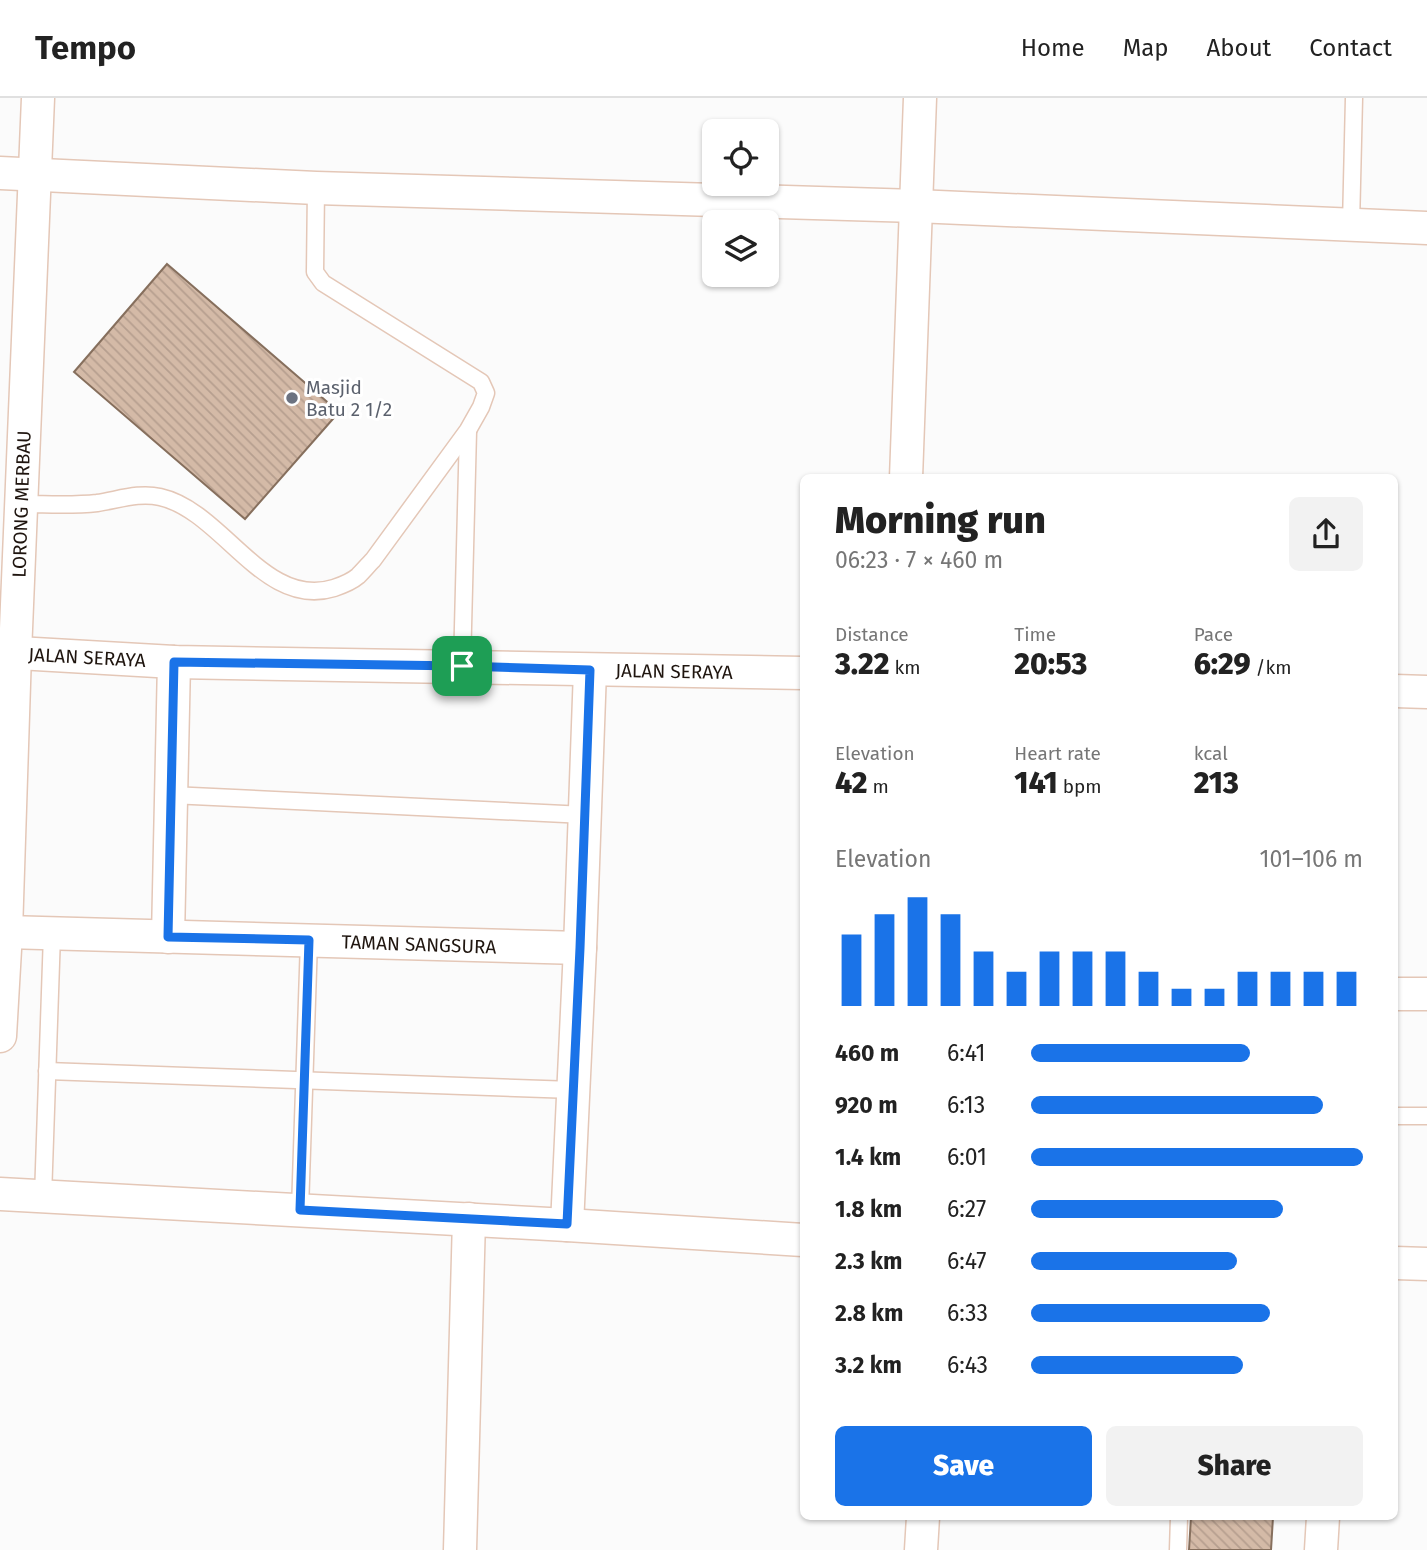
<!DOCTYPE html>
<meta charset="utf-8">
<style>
:root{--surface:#fff;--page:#f2f2f2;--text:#222;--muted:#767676;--line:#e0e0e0;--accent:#1a73e8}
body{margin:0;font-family:"Fira Sans",sans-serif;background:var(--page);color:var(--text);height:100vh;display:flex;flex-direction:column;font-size:26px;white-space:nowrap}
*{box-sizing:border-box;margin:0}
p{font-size:23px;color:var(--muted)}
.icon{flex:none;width:38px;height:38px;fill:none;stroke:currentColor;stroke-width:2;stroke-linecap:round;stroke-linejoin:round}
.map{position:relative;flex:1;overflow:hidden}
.side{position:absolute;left:800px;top:376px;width:598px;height:1046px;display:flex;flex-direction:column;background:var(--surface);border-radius:10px;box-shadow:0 2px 5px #0004}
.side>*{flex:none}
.tools{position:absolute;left:702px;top:21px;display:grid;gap:14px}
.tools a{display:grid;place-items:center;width:77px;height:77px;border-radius:10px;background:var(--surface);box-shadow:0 2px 5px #0004;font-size:35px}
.pin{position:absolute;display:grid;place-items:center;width:60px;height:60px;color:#fff;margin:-30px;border-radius:14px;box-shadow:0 4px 10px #0006}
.round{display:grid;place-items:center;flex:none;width:74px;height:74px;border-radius:10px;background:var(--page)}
.headline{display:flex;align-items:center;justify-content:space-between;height:119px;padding:0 35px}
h1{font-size:38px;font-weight:800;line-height:52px}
.figures{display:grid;grid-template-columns:repeat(3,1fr);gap:10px;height:119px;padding:7px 35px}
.figures div{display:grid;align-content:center}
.figures b{font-size:30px;font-weight:800}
.figures small{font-size:19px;font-weight:400}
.figures p{font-size:19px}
.chart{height:196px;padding:14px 35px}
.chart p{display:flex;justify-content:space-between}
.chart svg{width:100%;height:126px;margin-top:7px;stroke:var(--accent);stroke-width:6}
.cta{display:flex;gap:14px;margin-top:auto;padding:14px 35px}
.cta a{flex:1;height:80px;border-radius:10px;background:var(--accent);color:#fff;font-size:28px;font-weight:800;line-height:80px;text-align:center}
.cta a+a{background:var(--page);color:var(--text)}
ul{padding:0 35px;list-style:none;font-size:23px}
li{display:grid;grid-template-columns:112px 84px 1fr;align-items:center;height:52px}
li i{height:18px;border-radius:9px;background:var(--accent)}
header{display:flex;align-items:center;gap:42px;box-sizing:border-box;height:98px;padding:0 35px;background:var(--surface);border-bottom:2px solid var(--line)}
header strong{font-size:33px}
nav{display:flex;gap:38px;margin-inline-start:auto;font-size:24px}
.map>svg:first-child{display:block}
.building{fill:url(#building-back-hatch);stroke:#866f5d;stroke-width:2}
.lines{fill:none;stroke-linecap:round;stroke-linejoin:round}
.lane-casing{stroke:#e4c7b7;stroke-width:19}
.street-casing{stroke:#e4c7b7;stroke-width:35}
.lane{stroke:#fff;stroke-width:16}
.street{stroke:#fff;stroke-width:32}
.route-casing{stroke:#fff;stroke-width:14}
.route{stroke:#1a73e8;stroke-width:9}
.worship-dot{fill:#6b7280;stroke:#fff;stroke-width:2.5}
.labels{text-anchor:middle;stroke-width:6;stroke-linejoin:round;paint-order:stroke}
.worship-label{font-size:19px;fill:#5b616d;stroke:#fff;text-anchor:start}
.street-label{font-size:19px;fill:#1f150f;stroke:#fff}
</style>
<header>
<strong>Tempo</strong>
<nav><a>Home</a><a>Map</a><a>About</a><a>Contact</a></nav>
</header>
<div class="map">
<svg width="1427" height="1452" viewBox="0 0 1427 1452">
<defs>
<pattern id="building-back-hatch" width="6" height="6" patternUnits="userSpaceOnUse" patternTransform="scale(1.75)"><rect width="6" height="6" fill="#d4baa7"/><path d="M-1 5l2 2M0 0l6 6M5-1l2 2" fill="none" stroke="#b69f8f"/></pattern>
</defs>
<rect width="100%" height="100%" fill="#fbfbfb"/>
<!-- building -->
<g class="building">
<path d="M167,166L339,314L245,421L74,274Z"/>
<path d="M1191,1419H1273L1271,1452H1189Z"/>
</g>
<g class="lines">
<defs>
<g id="lane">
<path d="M1351,127L1354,0"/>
<path d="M21,406C46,406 72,408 97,405C118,402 139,394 160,399C223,413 264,512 334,490C343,487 351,484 358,478C363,473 368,467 373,462L468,332L481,309L486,295L481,284L323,185L315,174L316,90"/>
<path d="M462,568L468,333"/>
<path d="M171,697L585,717"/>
<path d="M47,973L573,992"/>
<path d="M1395,1018H1427"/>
<path d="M43,1099L52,836"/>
<path d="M300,1112L309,842"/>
<path d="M1178,1452L1179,1419"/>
</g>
<g id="street">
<path d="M0,75L316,90L916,108L1427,130"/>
<path d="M906,380L920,0"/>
<path d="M0,554L174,564L803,575"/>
<path d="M1395,593L1427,594"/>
<path d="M6,834L580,850"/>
<path d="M168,839L174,564"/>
<path d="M1395,896H1427"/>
<path d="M0,938L6,834L15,555L38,0"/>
<path d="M0,1096L567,1127L803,1142"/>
<path d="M567,1127L580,850L590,572"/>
<path d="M1395,1165L1427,1166"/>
<path d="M460,1452L469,1121"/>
<path d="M921,1452L923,1419"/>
<path d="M1321,1452L1323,1419"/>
</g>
</defs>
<!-- lane casing -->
<use href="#lane" class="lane-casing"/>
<!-- street casing -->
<use href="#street" class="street-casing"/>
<!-- lane -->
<use href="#lane" class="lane"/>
<!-- street -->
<use href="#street" class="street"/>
</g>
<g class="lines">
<defs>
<path id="route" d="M174,564L462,568L590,572L580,850L567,1126L300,1112L309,842L168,839Z"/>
</defs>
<!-- route casing -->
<use href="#route" class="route-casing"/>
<!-- route -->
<use href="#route" class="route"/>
</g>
<!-- markers -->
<circle class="worship-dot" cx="292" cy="300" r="7"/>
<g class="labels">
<!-- worship labels -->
<g class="worship-label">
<text x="306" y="296">Masjid<tspan x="306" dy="22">Batu 2 1/2</tspan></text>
</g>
<!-- street labels -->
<g class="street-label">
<text transform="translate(21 406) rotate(-88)" y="7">LORONG MERBAU</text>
<text transform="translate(87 559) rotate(3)" y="7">JALAN SERAYA</text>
<text transform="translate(674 573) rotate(1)" y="7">JALAN SERAYA</text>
<text transform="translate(419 846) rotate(2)" y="7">TAMAN SANGSURA</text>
</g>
</g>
</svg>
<div class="tools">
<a><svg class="icon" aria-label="locate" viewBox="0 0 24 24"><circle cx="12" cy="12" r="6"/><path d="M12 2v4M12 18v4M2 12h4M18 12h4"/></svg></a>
<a><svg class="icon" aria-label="layers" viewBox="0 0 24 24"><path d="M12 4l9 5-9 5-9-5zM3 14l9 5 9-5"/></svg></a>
</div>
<div class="pin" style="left:462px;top:568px;background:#1e9e55"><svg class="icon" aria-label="arrive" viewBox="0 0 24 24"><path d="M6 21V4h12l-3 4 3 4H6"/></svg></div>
<section class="side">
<div class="headline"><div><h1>Morning run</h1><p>06:23 · 7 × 460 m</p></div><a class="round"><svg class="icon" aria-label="share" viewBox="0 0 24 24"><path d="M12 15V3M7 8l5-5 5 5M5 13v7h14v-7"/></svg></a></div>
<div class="figures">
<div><p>Distance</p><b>3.22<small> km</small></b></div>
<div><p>Time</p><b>20:53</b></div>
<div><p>Pace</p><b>6:29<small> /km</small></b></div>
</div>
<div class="figures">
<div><p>Elevation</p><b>42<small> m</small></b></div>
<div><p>Heart rate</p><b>141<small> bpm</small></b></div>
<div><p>kcal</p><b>213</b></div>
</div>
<div class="chart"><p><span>Elevation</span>101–106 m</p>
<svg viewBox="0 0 160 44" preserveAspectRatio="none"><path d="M5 44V19M15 44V12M25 44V6M35 44V12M45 44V25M55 44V32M65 44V25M75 44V25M85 44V25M95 44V32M105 44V38M115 44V38M125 44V32M135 44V32M145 44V32M155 44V32"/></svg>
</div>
<ul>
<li><b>460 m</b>6:41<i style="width:66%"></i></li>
<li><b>920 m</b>6:13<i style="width:88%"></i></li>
<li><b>1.4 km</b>6:01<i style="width:100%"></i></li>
<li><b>1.8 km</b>6:27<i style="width:76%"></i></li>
<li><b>2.3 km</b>6:47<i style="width:62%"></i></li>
<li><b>2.8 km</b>6:33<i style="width:72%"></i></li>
<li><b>3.2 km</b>6:43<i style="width:64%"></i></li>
</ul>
<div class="cta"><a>Save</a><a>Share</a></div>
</section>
</div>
